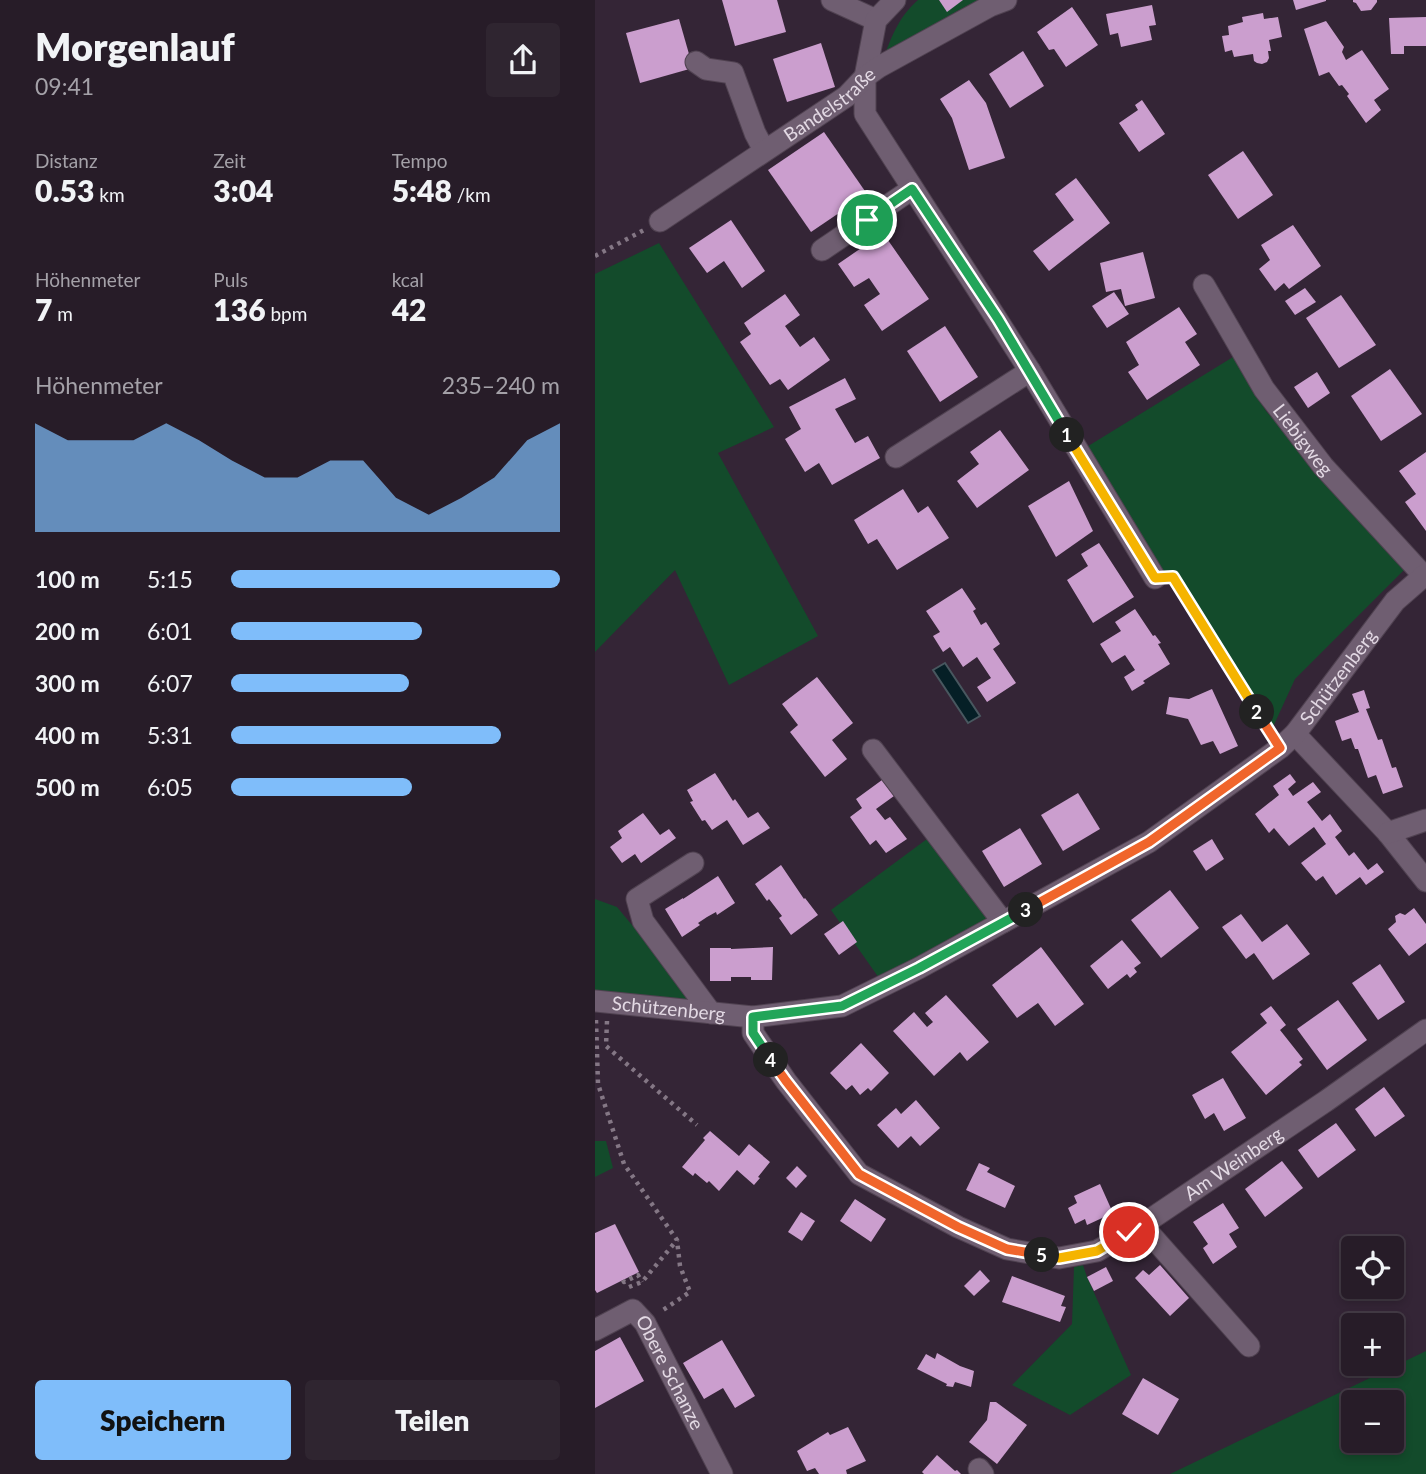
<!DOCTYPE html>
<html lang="de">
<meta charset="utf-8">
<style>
:root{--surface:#271c28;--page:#2f2530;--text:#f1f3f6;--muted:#a4a1a8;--line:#433a45;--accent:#7fbdfa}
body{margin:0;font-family:Lato,sans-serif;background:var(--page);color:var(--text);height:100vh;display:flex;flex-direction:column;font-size:26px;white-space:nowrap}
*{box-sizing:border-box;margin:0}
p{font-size:23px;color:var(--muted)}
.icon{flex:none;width:38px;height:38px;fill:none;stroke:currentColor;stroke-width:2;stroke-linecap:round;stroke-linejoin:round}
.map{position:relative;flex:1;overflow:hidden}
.panel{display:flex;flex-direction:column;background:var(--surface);width:595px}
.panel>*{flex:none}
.controls{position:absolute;left:746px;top:1236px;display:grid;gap:14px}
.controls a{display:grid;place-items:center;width:63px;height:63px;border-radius:7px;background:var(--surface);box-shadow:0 4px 10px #0003,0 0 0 2px var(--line);font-size:35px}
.pin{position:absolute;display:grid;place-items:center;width:60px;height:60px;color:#fff;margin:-30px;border:4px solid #fff;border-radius:50%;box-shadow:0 2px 7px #0007}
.km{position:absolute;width:35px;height:35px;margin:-18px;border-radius:50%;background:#222;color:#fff;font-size:19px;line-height:35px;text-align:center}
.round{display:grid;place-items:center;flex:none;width:74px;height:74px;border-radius:7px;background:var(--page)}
.overview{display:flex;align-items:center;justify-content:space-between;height:119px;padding:0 35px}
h1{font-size:38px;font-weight:800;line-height:52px}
.stats{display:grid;grid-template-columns:repeat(3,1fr);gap:10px;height:119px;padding:7px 35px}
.stats div{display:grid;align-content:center}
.stats b{font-size:30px;font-weight:800}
.stats small{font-size:19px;font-weight:400}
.stats p{font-size:19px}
.chart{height:196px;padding:14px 35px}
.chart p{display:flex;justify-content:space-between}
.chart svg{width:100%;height:126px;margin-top:7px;fill:var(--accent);opacity:.7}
.primary-button{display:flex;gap:14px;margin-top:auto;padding:14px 35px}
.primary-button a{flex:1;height:80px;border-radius:7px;background:var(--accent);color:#111;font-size:28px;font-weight:800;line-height:80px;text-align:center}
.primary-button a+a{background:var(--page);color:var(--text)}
ul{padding:0 35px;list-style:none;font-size:23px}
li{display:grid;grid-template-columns:112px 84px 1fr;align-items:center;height:52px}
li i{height:18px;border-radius:9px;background:var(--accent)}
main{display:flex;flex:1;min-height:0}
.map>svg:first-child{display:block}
.green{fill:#134b2b;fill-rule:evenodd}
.water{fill:#051f26;stroke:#48575f;stroke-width:2}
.building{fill:#cb9ece}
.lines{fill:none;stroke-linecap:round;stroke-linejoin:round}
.minor-casing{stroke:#504251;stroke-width:23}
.path{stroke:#847785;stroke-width:4.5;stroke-dasharray:3.5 5;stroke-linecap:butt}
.minor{stroke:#6f5e71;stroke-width:21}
.split-1-casing{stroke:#fff;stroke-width:14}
.split-2-casing{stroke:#fff;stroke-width:14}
.split-3-casing{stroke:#fff;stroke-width:14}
.split-4-casing{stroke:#fff;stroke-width:14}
.split-5-casing{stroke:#fff;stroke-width:14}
.split-6-casing{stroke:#fff;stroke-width:14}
.split-1{stroke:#22a559;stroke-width:9}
.split-2{stroke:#f5b400;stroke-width:9}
.split-3{stroke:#f0652b;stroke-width:9}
.split-4{stroke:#22a559;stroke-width:9}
.split-5{stroke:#f0652b;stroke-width:9}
.split-6{stroke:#f5b400;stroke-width:9}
.labels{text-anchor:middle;stroke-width:7;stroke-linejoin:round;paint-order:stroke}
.street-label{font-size:19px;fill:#e3d9e4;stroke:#342536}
</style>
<main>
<section class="panel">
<div class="overview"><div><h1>Morgenlauf</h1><p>09:41</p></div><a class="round"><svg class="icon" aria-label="share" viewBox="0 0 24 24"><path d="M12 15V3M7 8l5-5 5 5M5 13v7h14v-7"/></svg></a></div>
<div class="stats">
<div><p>Distanz</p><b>0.53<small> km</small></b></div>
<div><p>Zeit</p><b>3:04</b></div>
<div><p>Tempo</p><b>5:48<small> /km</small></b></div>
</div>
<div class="stats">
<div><p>Höhenmeter</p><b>7<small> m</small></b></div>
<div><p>Puls</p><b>136<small> bpm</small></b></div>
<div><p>kcal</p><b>42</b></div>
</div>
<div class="chart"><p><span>Höhenmeter</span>235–240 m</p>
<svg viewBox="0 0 160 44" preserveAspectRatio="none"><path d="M0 44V6L10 12L20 12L30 12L40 6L50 12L60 19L70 25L80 25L90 19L100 19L110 32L120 38L130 32L140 25L150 12L160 6V44z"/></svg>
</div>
<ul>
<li><b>100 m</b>5:15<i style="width:100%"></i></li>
<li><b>200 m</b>6:01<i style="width:58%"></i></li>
<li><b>300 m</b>6:07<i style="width:54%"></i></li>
<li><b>400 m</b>5:31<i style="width:82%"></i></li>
<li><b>500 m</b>6:05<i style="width:55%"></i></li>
</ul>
<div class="primary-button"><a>Speichern</a><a>Teilen</a></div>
</section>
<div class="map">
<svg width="831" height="1474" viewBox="0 0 831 1474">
<rect width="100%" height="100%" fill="#342536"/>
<!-- green -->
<g class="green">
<path d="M323,0H392L362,11L323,38L290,54C299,31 305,16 323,0Z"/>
<path d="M64,243L179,427L123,453L223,636L134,685L80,570L0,652V274Z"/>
<path d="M638,357L671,411L811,568L700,679L672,740L490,448Z"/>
<path d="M336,836L399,918L284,978L236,910Z"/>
<path d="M0,899L22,907L100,1001L0,991Z"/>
<path d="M0,1141H11L18,1168L0,1177Z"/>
<path d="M488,1265L492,1277L536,1375L475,1415L417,1385L477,1324L479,1267Z"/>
<path d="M831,1351V1474H575ZM758,1402H796V1440H758Z"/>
</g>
<!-- water -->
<path class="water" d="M350,663L385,716L373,723L338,670Z"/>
<!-- building -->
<g class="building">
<path d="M127,0H182L191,32L140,46Z"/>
<path d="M344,0H368L352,12Z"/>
<path d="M698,0H731V1L701,10Z"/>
<path d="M758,0H782V2L776,10L766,11L761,3L758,2Z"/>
<path d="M557,5L561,25L554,26L557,40L526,47L523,33L515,35L511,14Z"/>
<path d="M477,7L503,45L471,67L459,49L454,50L442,32Z"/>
<path d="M668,13L669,19L683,17L687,37L674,40L676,51H673L674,58L672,62L667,64L662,63L659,61L658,54L639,57L637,50L630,52L627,36L634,35L633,26L648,22L647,17Z"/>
<path d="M831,17V46H809V54H796L794,18Z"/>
<path d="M84,19L98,68L45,83L31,33Z"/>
<path d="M731,21L749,47L747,52L751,60L767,50L794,89L779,100L786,110L771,123L752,96L754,94L747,85L744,86L734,72L724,76L709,29Z"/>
<path d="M226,43L240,87L192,102L178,59Z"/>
<path d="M428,51L449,86L415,108L394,74Z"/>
<path d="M374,80L391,103L410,158L374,170L357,118L345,99Z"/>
<path d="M547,100L570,134L544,152L524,123L543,110L540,105Z"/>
<path d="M229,132L272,194L216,232L173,170Z"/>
<path d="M648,151L678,195L643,219L613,175Z"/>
<path d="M481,178L515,223L454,271L438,251L479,220L460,194Z"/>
<path d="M136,220L170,271L147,288L129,261L112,273L94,248Z"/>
<path d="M698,225L726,266L694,289L689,283L680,291L664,269L675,260L666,245Z"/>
<path d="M288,233L334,299L287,331L269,305L285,294L274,278L259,287L243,264Z"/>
<path d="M548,252L560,298L530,306L526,289L511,292L505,263Z"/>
<path d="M710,288L721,302L700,315L690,301Z"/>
<path d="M519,292L534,314L512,328L497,306Z"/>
<path d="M190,294L205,315L190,326L205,347L219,337L235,360L193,390L185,379L175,385L145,342L156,334L149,323Z"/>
<path d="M746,295L781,345L744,368L711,318Z"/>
<path d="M584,307L602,334L590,342L605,365L552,400L533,372L544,365L531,342Z"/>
<path d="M350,326L383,377L345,402L312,351Z"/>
<path d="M795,369L827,414L786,441L756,396Z"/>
<path d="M722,372L735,393L713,408L699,387Z"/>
<path d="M250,378L261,399L240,409L260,443L273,436L285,458L237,485L224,463L210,472L190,439L206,429L194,407Z"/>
<path d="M405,430L434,470L382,508L362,481L384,464L375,452Z"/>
<path d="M831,452V531L810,502L821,494L804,471Z"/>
<path d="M474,481L498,531L461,557L433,506Z"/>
<path d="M308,489L323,513L333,506L354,538L302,570L282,539L273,544L259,520Z"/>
<path d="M504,543L539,597L498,623L472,580L493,566L486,554Z"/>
<path d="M367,588L381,609L378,611L386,625L391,622L405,644L398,649L421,683L392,702L382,687L396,678L382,657L368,667L355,647L348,652L338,636L345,632L331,611Z"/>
<path d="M540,609L558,636L560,635L566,643L563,644L575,664L548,681L550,683L537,691L529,677L540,670L530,655L517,663L505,644L526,631L520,622Z"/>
<path d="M222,677L258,723L237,740L252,759L230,777L195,732L203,725L187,704Z"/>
<path d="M617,689L643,746L625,754L618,741L606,745L593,719L571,714L574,697L594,699Z"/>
<path d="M769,690L775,708L771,709L783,740L787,739L797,768L801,767L808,787L788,794L781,775L773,778L763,749H760L756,738L747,741L740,721L764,712L757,694Z"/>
<path d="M120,773L138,801L140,799L153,818L163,812L175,828L148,845L132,820L117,830L110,820L107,821L95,802L98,801L92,790Z"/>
<path d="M695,774L701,782L693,789L698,796L718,782L726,792L712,802L727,821L735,814L747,831L740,837L754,856L759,852L773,870L782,863L789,872L771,885L765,877L741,895L728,876L721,881L706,863L731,844L719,827L694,846L679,828L674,833L660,814L684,795L678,786Z"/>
<path d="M287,780L299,796L281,809L290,820L295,817L312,839L291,853L281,840L275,845L255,817L267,808L261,799Z"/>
<path d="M483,793L505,829L468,851L446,815Z"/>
<path d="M48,813L65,835L74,829L81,838L46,863L40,854L27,863L15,847L27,838L23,831Z"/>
<path d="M425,828L447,864L409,887L387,851Z"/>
<path d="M617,839L629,859L611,871L598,851Z"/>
<path d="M186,865L209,899L210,898L223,915L196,935L184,918L187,916L174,899L172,901L160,884Z"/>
<path d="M123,876L140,903L122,915L121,912L112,917L103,923L105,925L87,937L70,909L88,898V899Z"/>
<path d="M575,890L604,928L566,958L536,920Z"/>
<path d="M819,908L831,924V943L814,956L793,929L801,922L800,916L805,913L810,915Z"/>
<path d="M646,914L667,942L692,924L715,954L678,980L659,953L651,959L627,927Z"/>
<path d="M248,921L262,942L244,955L229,934Z"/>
<path d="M527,940L546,963L539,968L542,972L535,978L532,974L513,989L495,966Z"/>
<path d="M178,947L177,980H156V977H136V981H115V948H136V949Z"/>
<path d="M446,947L489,1004L460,1026L443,1003L422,1018L397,985Z"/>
<path d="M785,964L810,1002L783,1020L757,983Z"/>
<path d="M351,995L394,1042L372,1061L365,1052L339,1076L298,1031L319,1012L332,1027L338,1022L330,1013Z"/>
<path d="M743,1000L772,1040L732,1070L702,1029Z"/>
<path d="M676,1006L691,1025L685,1030L708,1059L704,1062L707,1065L671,1095L636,1052L672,1023L665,1014Z"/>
<path d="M266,1043L294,1073L276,1091L273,1088L265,1095L257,1085L251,1090L235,1073Z"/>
<path d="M628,1078L651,1118L629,1131L619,1113L610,1119L597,1095Z"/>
<path d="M789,1087L810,1116L780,1137L760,1109Z"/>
<path d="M321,1100L345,1128L325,1146L316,1136L303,1148L282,1125L301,1108L306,1114Z"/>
<path d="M741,1123L761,1150L723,1178L703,1150Z"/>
<path d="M115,1131L144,1156L154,1144L175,1162L163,1177L165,1178L159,1185L142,1170L124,1191L114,1181L112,1183L100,1173L98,1176L87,1167L110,1140L108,1138Z"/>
<path d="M687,1161L708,1188L670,1217L650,1189Z"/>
<path d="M384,1163L395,1168L392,1172L420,1186L410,1208L371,1190Z"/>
<path d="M202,1166L212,1176L201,1188L191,1178Z"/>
<path d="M505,1184L518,1213L492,1225L490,1219L480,1224L473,1208L482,1203L479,1196Z"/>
<path d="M260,1199L291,1219L276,1242L245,1221Z"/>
<path d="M628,1203L644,1228L634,1234L642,1247L618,1264L608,1248L613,1244L598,1222Z"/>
<path d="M206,1212L220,1221L207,1241L193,1232Z"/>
<path d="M20,1224L44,1272L2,1293L0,1290V1233Z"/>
<path d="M565,1265L594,1298L575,1316L540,1278L548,1270L554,1275Z"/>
<path d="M511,1267L518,1281L499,1291L492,1277Z"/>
<path d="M385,1270L395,1281L379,1296L369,1286Z"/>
<path d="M417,1276L470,1296L466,1306L471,1307L465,1322L407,1302Z"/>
<path d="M25,1337L49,1381L0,1408V1351Z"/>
<path d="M127,1340L160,1396L140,1408L128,1388L109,1399L88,1363Z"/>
<path d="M342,1353L365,1366L379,1371L376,1387L360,1382L358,1387L351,1386L352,1384L322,1369L331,1354L340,1359Z"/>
<path d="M548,1378L584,1399L563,1435L527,1414Z"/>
<path d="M395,1402H401L432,1425L402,1464L374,1442L392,1420Z"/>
<path d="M253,1427L271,1461L251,1470L252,1474H224L220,1468L212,1471L202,1451L233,1432L235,1435Z"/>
<path d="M342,1455L360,1471L362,1470L366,1474H329L327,1472Z"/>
</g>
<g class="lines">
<defs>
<g id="minor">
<path d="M237,0L281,20"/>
<path d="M300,0L281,20L270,77V114L435,371L560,578"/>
<path d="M101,62L111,69L138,73L160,133L169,150"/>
<path id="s1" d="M65,221L252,96L270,77L284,67L395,6L411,0"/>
<path d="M227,250L317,189"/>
<path id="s2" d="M609,285L669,389L728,466L829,576"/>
<path d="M301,457L435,371"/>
<path d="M700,734L793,833L831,881"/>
<path d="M278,750L408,922"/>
<path d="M793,833L831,820"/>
<path d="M98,863L42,899L48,921L116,1013"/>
<path id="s3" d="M0,1001L158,1017L247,1006L324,968L554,842L685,748L700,734L800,601L831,574"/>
<path id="s4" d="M158,1017V1033L191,1081L264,1174L363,1227L412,1249L464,1258L502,1251L547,1225L731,1101L831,1030"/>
<path d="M547,1225L654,1346"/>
<path id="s5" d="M0,1330L38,1310L50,1323L127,1474"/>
<path d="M384,1469L388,1474"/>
</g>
</defs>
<!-- minor casing -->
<use href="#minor" class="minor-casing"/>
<!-- path -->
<g class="path">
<path d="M0,256L49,230"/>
<path d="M580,580L673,730"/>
<path d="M1,1020L3,1084L29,1164L82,1240L85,1266L95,1292L65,1312"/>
<path d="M12,1021L11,1046L102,1125"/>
<path d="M28,1280L29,1282L43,1275L47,1282"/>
<path d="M34,1287L47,1282L82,1240"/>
</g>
<!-- minor -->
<use href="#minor" class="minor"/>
</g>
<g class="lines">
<defs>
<path id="split-1" d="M272,220L317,189L403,319L472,435"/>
<path id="split-2" d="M472,435L560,578L578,577L662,712"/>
<path id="split-3" d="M431,910L554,842L685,748L662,712"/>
<path id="split-4" d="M176,1060L158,1033V1017L247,1006L324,968L431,910"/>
<path id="split-5" d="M176,1060L191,1081L264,1174L363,1227L412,1249L447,1255"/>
<path id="split-6" d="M447,1255L464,1258L502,1251L534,1232"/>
</defs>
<!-- split-1 casing -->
<use href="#split-1" class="split-1-casing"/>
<!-- split-2 casing -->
<use href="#split-2" class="split-2-casing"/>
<!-- split-3 casing -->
<use href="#split-3" class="split-3-casing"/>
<!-- split-4 casing -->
<use href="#split-4" class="split-4-casing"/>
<!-- split-5 casing -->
<use href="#split-5" class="split-5-casing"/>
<!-- split-6 casing -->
<use href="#split-6" class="split-6-casing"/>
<!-- split-1 -->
<use href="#split-1" class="split-1"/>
<!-- split-2 -->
<use href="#split-2" class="split-2"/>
<!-- split-3 -->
<use href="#split-3" class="split-3"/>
<!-- split-4 -->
<use href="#split-4" class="split-4"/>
<!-- split-5 -->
<use href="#split-5" class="split-5"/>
<!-- split-6 -->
<use href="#split-6" class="split-6"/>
</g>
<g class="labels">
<!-- street labels -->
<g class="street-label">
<text dy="7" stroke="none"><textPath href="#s1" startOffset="206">Bandelstraße</textPath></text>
<text dy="7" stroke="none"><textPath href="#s2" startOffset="184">Liebigweg</textPath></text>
<text dy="7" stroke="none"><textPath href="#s3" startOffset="850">Schützenberg</textPath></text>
<text dy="7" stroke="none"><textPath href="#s3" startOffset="74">Schützenberg</textPath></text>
<text dy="7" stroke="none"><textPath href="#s4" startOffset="612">Am Weinberg</textPath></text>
<text dy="7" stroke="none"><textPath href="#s5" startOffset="116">Obere Schanze</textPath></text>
</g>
</g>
</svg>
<div class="controls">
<a><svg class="icon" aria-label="locate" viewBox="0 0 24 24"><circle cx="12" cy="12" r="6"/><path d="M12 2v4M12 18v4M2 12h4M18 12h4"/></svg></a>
<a>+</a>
<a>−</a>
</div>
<div class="pin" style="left:272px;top:220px;background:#1e9e55"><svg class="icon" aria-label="arrive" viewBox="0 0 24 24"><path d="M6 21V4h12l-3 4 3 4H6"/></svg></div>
<div class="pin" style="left:534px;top:1232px;background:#d93025"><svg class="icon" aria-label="check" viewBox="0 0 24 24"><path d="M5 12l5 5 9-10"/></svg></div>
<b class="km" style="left:472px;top:435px">1</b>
<b class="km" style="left:662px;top:712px">2</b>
<b class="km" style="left:431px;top:910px">3</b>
<b class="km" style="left:176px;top:1060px">4</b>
<b class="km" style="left:447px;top:1255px">5</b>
</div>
</main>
